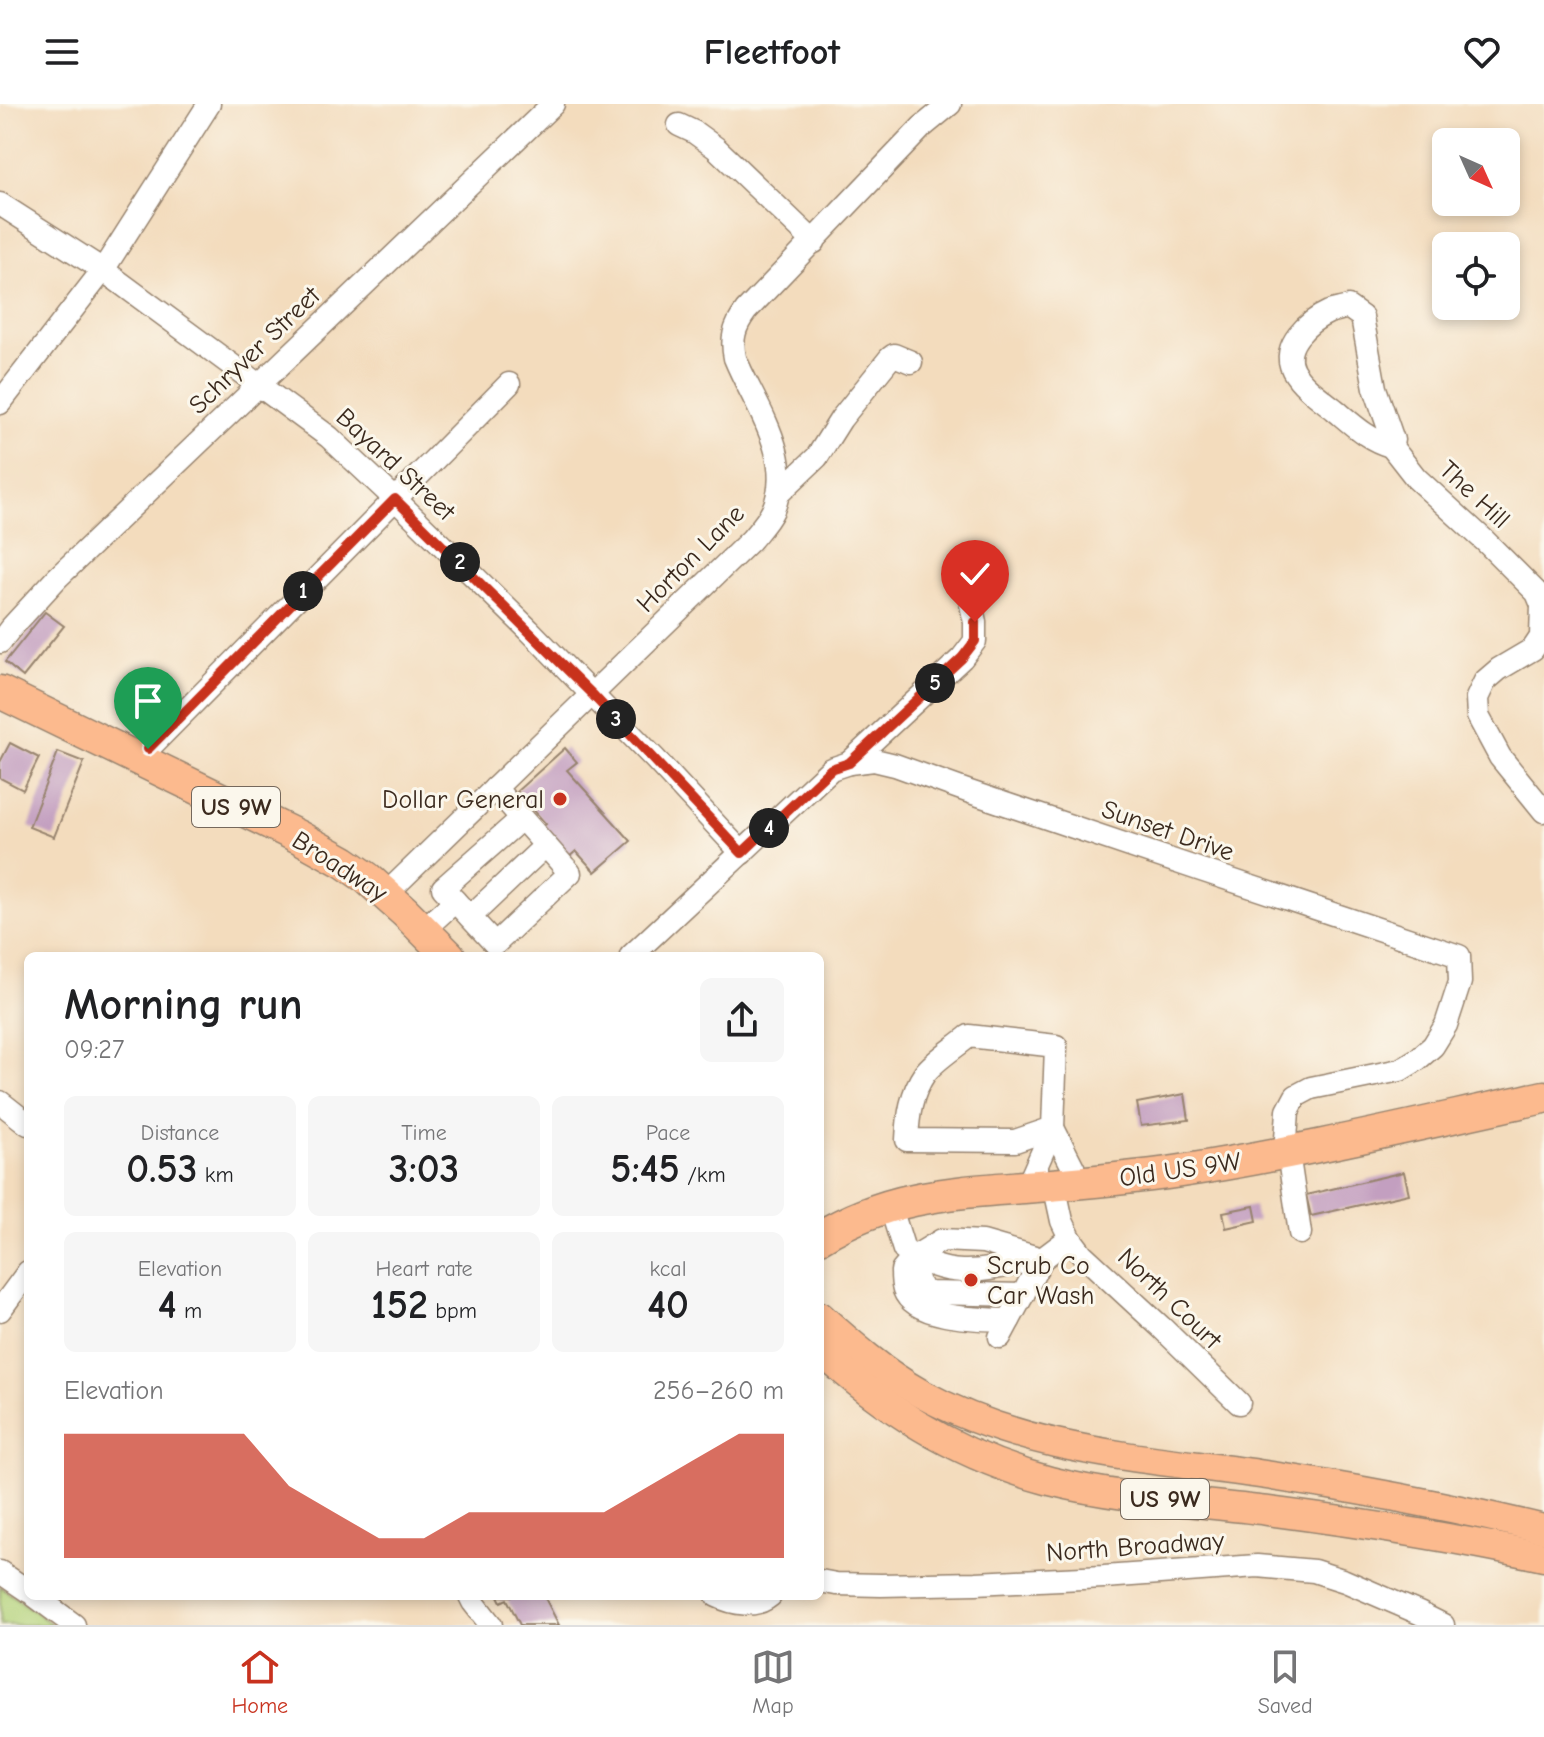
<!DOCTYPE html>
<meta charset="utf-8">
<style>
:root{--surface:#fff;--page:#f6f6f6;--text:#202124;--muted:#757577;--line:#e0e0e0;--accent:#c8321e}
body{margin:0;font-family:"Comic Neue",sans-serif;background:var(--page);color:var(--text);height:100vh;display:flex;flex-direction:column;font-size:30px;white-space:nowrap}
*{box-sizing:border-box;margin:0}
p{font-size:26px;color:var(--muted)}
.icon{flex:none;width:44px;height:44px;fill:none;stroke:currentColor;stroke-width:2;stroke-linecap:round;stroke-linejoin:round}
.map{position:relative;flex:1;overflow:hidden}
.sheet{position:absolute;left:24px;top:848px;width:800px;height:648px;display:flex;flex-direction:column;background:var(--surface);border-radius:12px;box-shadow:0 4px 12px #0003}
.sheet>*{flex:none}
.needle{width:52px;rotate:135deg}
.controls{position:absolute;left:1432px;top:24px;display:grid;gap:16px}
.controls a{display:grid;place-items:center;width:88px;height:88px;border-radius:12px;background:var(--surface);box-shadow:0 4px 12px #0003;font-size:40px}
.pin{position:absolute;display:grid;place-items:center;width:68px;height:68px;color:#fff;margin:-82px -34px;border-radius:50% 50% 50% 0;rotate:-45deg;box-shadow:0 0 8px #0007}
.pin .icon{rotate:45deg}
.km{position:absolute;width:40px;height:40px;margin:-20px;border-radius:50%;background:#222;color:#fff;font-size:22px;line-height:40px;text-align:center}
.round{display:grid;place-items:center;flex:none;width:84px;height:84px;border-radius:12px;background:var(--page)}
.overview{display:flex;align-items:center;justify-content:space-between;height:136px;padding:0 40px}
h1{font-size:44px;font-weight:700;line-height:60px}
.metrics{display:grid;grid-template-columns:repeat(3,1fr);gap:12px;height:136px;padding:8px 40px}
.metrics div{display:grid;align-content:center;border-radius:12px;background:var(--page);text-align:center}
.metrics b{font-size:40px;font-weight:700}
.metrics small{font-size:22px;font-weight:400}
.metrics p{font-size:22px}
.chart{height:224px;padding:16px 40px}
.chart p{display:flex;justify-content:space-between}
.chart svg{width:100%;height:144px;margin-top:8px;fill:var(--accent);opacity:.7}
header{display:flex;justify-content:space-between;align-items:center;height:104px;padding:0 40px;background:var(--surface);font-size:36px;font-weight:700}
.tab-bar{display:flex;justify-content:space-around;align-items:center;height:112px;border-top:2px solid var(--line);background:var(--surface);font-size:22px;color:var(--muted)}
.tab-bar a{display:grid;justify-items:center;gap:4px}
.tab-bar .selected{color:var(--accent)}
.map>svg:first-child{display:block}
.park{fill:#b2d279;stroke:#767e4c;stroke-width:2}
.building{fill:#c39fc0}
.lines{fill:none;stroke-linecap:round;stroke-linejoin:round}
.minor-casing{stroke:#97836e;stroke-width:25}
.major-casing{stroke:#97836e;stroke-width:31}
.highway-casing{stroke:#97836e;stroke-width:35}
.minor{stroke:#fff;stroke-width:22}
.major{stroke:#fcba8e;stroke-width:28}
.highway{stroke:#fcba8e;stroke-width:32}
.route-casing{stroke:#fff;stroke-width:16}
.route{stroke:#c8321e;stroke-width:10}
.poi-dot{fill:#c8321e;stroke:#fbf7ec;stroke-width:3}
.labels{text-anchor:middle;stroke-width:6;stroke-linejoin:round;paint-order:stroke}
.shield{fill:#fbf7ec;stroke:#75685c;stroke-width:2}
.shield-label{font-size:24px;font-weight:bold;fill:#3b2a1e}
.street-label{font-size:26px;fill:#3b2a1e;stroke:#fbf7ec}
.poi-label{font-size:26px;fill:#3b2a1e;stroke:#fbf7ec;text-anchor:end}
</style>
<header><svg class="icon" aria-label="menu" viewBox="0 0 24 24"><path d="M4 6h16M4 12h16M4 18h16"/></svg>Fleetfoot<svg class="icon" aria-label="heart" viewBox="0 0 24 24"><path d="M12 20l-8-8c-3-5 5-10 8-4 3-6 11-1 8 4z"/></svg></header>
<div class="map">
<svg width="1544" height="1521" viewBox="0 0 1544 1521">
<rect width="100%" height="100%" fill="#fbf7ec"/>
<filter id="ink" filterUnits="userSpaceOnUse"><feTurbulence type="fractalNoise" baseFrequency=".0125" numOctaves="2"/><feDisplacementMap in="SourceGraphic" scale="16" xChannelSelector="R" yChannelSelector="G"/><feConvolveMatrix kernelMatrix="1 2 1 2 8 2 1 2 1" color-interpolation-filters="sRGB"/></filter>
<filter id="wash" filterUnits="userSpaceOnUse"><feTurbulence type="fractalNoise" baseFrequency=".006" numOctaves="4" result="noise"/><feDisplacementMap in="SourceGraphic" scale="32" xChannelSelector="R" yChannelSelector="G"/><feGaussianBlur stdDeviation="1.8" result="paint"/><feColorMatrix in="noise" values="0 0 0 0 0 0 0 0 0 0 0 0 0 0 0 0 0 1.4 0 .05"/><feComposite in="paint" operator="in"/></filter>
<g filter="url(#wash)">
<rect width="100%" height="100%" fill="#f3dcbd"/>
<!-- park -->
<path class="park" d="M0,1482L53,1521H0Z"/>
<g id="blocks">
<!-- building -->
<g class="building">
<path d="M45,508L64,522L23,573L5,558Z"/>
<path d="M10,639L39,654L23,686L0,674V658Z"/>
<path d="M565,644L577,658L567,666L631,737L595,768L576,747L568,754L541,724L546,720L517,687Z"/>
<path d="M58,648L84,658L54,733L29,723Z"/>
<path d="M1185,990L1189,1016L1141,1022L1137,999Z"/>
<path d="M1404,1068L1409,1090L1311,1112L1306,1091Z"/>
<path d="M1254,1102L1257,1117L1226,1124L1223,1108Z"/>
<path d="M498,1492H544L559,1521H520L507,1495L501,1498Z"/>
</g>
</g>
</g>
<g filter="url(#ink)">
<use href="#blocks" fill-opacity="0" stroke="#97836e" stroke-width="2"/>
<g class="lines">
<defs>
<g id="minor">
<path d="M679,21L694,28L716,44L814,138"/>
<path d="M0,100L103,166L329,333L395,395L529,526L655,655L742,749"/>
<path d="M1348,203L1362,213L1375,284L1393,336L1391,342C1368,336 1351,319 1334,305C1320,294 1301,281 1293,266C1280,242 1309,217 1329,208C1335,206 1342,205 1348,203Z"/>
<path d="M0,299L103,166L209,0"/>
<path d="M1391,342L1416,374L1484,436L1537,489L1542,501L1541,533L1533,545L1499,565L1485,577L1477,594L1478,612L1500,653L1544,707"/>
<path d="M778,390L817,353L841,315L890,254L894,251L911,258"/>
<path d="M0,538L10,525L57,474L553,0"/>
<path d="M141,657L148,645L509,280"/>
<path d="M849,659L962,554L975,537V518L966,478"/>
<path d="M386,790L751,436C759,426 768,417 773,406C796,353 754,301 735,254C731,235 734,223 746,207L922,23L950,0"/>
<path d="M455,797L443,784L521,715"/>
<path d="M470,813L545,742"/>
<path d="M423,826L455,797L495,840L570,769L495,684"/>
<path d="M631,852L831,665L849,659L874,656L895,661L967,687L1198,765L1459,852L1460,878L1446,921L1433,942L1418,955L1400,966L1311,984L1296,992L1288,1007L1286,1035L1300,1129"/>
<path d="M0,998L28,1020"/>
<path d="M1053,1024L1080,1077"/>
<path d="M1054,1080L1062,1117L1070,1134L1082,1150L1162,1224L1239,1299"/>
<path d="M1027,1083L1053,1024L1056,942L969,932C956,943 935,956 925,969C911,989 908,1013 907,1036L1015,1037L1053,1024"/>
<path d="M890,1101L904,1146C952,1179 985,1166 1037,1155"/>
<path d="M915,1158C916,1172 915,1183 929,1189L1023,1191"/>
<path d="M0,1206L28,1168"/>
<path d="M1009,1216C981,1215 915,1216 904,1186C902,1180 902,1173 902,1167L914,1153L942,1136L983,1138L1042,1155"/>
<path d="M1000,1233L1042,1155L1070,1134"/>
<path d="M0,1468L28,1487"/>
<path d="M820,1477L836,1480L881,1481L976,1479L1104,1473L1257,1462L1314,1467L1345,1477L1419,1509L1443,1521"/>
<path d="M35,1492L74,1521"/>
<path d="M470,1492L473,1498L491,1521"/>
<path d="M717,1492C733,1500 756,1504 770,1492"/>
</g>
<g id="major">
<path d="M820,1212C851,1240 883,1268 920,1289C1027,1348 1141,1353 1259,1370C1355,1384 1450,1402 1544,1425"/>
<path d="M820,1246C885,1307 963,1354 1050,1377C1121,1395 1196,1398 1268,1407C1360,1419 1453,1433 1544,1453"/>
</g>
<g id="highway">
<path d="M0,588L299,733L344,758L367,774L405,808L449,852"/>
<path d="M820,1133C887,1092 948,1089 1024,1083C1076,1079 1129,1075 1181,1067C1303,1048 1423,1019 1544,993"/>
</g>
</defs>
<!-- minor casing -->
<use href="#minor" class="minor-casing"/>
<!-- major casing -->
<use href="#major" class="major-casing"/>
<!-- highway casing -->
<use href="#highway" class="highway-casing"/>
<!-- minor -->
<use href="#minor" class="minor"/>
<!-- major -->
<use href="#major" class="major"/>
<!-- highway -->
<use href="#highway" class="highway"/>
</g>
</g>
<g class="lines" filter="url(#ink)">
<defs>
<path id="route" d="M148,645L395,395L592,590L742,749L831,665L849,659L962,554L975,537V518"/>
</defs>
<!-- route casing -->
<use href="#route" class="route-casing"/>
<!-- route -->
<use href="#route" class="route"/>
</g>
<!-- markers -->
<g class="poi-dot">
<circle cx="560" cy="695" r="8"/>
<circle cx="971" cy="1176" r="8"/>
</g>
<g class="labels">
<!-- shield labels -->
<g class="shield">
<rect x="192" y="683" width="88" height="40" rx="6"/>
<rect x="1121" y="1375" width="88" height="40" rx="6"/>
</g>
<g class="shield-label">
<text x="236" y="711">US 9W</text>
<text x="1165" y="1403">US 9W</text>
</g>
<!-- street labels -->
<g class="street-label">
<text transform="translate(254 246) rotate(-44)" y="9">Schryver Street</text>
<text transform="translate(396 360) rotate(43)" y="9">Bayard Street</text>
<text transform="translate(1475 390) rotate(43)" y="9">The Hill</text>
<text transform="translate(690 454) rotate(-45)" y="9">Horton Lane</text>
<text transform="translate(1168 726) rotate(19)" y="9">Sunset Drive</text>
<text transform="translate(340 762) rotate(33)" y="9">Broadway</text>
<text transform="translate(1180 1065) rotate(-8)" y="9">Old US 9W</text>
<text transform="translate(1170 1194) rotate(44)" y="9">North Court</text>
<text transform="translate(1135 1442) rotate(-4)" y="9">North Broadway</text>
</g>
<!-- poi labels -->
<g class="poi-label">
<text x="544" y="704">Dollar General</text>
<text x="987" y="1170" text-anchor="start">Scrub Co<tspan x="987" dy="30">Car Wash</tspan></text>
</g>
</g>
</svg>
<div class="controls">
<a><svg class="needle" viewBox="-14 -14 28 28"><path d="M0-13l5 13h-10z" fill="#e53935"/><path d="M0 13l5-13h-10z" fill="#757577"/></svg></a>
<a><svg class="icon" aria-label="locate" viewBox="0 0 24 24"><circle cx="12" cy="12" r="6"/><path d="M12 2v4M12 18v4M2 12h4M18 12h4"/></svg></a>
</div>
<div class="pin" style="left:148px;top:645px;background:#1e9e55"><svg class="icon" aria-label="arrive" viewBox="0 0 24 24"><path d="M6 21V4h12l-3 4 3 4H6"/></svg></div>
<div class="pin" style="left:975px;top:518px;background:#d93025"><svg class="icon" aria-label="check" viewBox="0 0 24 24"><path d="M5 12l5 5 9-10"/></svg></div>
<b class="km" style="left:303px;top:487px">1</b>
<b class="km" style="left:460px;top:458px">2</b>
<b class="km" style="left:616px;top:615px">3</b>
<b class="km" style="left:769px;top:724px">4</b>
<b class="km" style="left:935px;top:579px">5</b>
<section class="sheet">
<div class="overview"><div><h1>Morning run</h1><p>09:27</p></div><a class="round"><svg class="icon" aria-label="share" viewBox="0 0 24 24"><path d="M12 15V3M7 8l5-5 5 5M5 13v7h14v-7"/></svg></a></div>
<div class="metrics">
<div><p>Distance</p><b>0.53<small> km</small></b></div>
<div><p>Time</p><b>3:03</b></div>
<div><p>Pace</p><b>5:45<small> /km</small></b></div>
</div>
<div class="metrics">
<div><p>Elevation</p><b>4<small> m</small></b></div>
<div><p>Heart rate</p><b>152<small> bpm</small></b></div>
<div><p>kcal</p><b>40</b></div>
</div>
<div class="chart"><p><span>Elevation</span>256–260 m</p>
<svg viewBox="0 0 160 44" preserveAspectRatio="none"><path d="M0 44V6L10 6L20 6L30 6L40 6L50 22L60 30L70 38L80 38L90 30L100 30L110 30L120 30L130 22L140 14L150 6L160 6V44z"/></svg>
</div>
</section>
</div>
<nav class="tab-bar">
<a class="selected"><svg class="icon" aria-label="home" viewBox="0 0 24 24"><path d="M3 11l9-7 9 7M6 9v11h12V9"/></svg>Home</a>
<a><svg class="icon" aria-label="map" viewBox="0 0 24 24"><path d="M3 6l6-2 6 2 6-2v14l-6 2-6-2-6 2zM9 4v14M15 6v14"/></svg>Map</a>
<a><svg class="icon" aria-label="saved" viewBox="0 0 24 24"><path d="M7 4h10v16l-5-4-5 4z"/></svg>Saved</a>
</nav>
